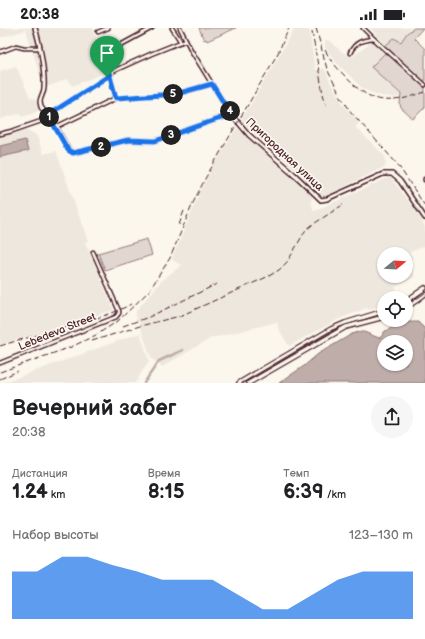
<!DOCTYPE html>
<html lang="ru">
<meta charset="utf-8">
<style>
:root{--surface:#fff;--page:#f6f6f6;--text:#202124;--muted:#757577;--accent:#1a73e8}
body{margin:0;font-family:"Balsamiq Sans",sans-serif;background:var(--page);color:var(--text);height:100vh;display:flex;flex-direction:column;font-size:15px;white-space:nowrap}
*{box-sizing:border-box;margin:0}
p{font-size:13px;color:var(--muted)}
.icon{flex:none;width:22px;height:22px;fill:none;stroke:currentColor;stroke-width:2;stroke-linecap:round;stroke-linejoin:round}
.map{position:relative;height:355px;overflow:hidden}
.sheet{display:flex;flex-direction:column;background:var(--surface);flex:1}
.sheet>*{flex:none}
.needle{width:26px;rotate:72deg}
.buttons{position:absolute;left:377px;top:219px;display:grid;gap:8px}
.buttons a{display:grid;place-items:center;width:36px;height:36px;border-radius:50%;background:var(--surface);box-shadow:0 1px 3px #0004;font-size:20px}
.pin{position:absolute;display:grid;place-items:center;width:34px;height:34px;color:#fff;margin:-41px -17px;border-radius:50% 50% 50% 0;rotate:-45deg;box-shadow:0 0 4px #0007}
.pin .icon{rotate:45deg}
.km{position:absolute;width:20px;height:20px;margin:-10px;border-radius:50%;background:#222;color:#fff;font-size:11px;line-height:20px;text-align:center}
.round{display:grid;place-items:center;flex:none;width:42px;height:42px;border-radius:21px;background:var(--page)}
.head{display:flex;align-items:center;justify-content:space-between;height:68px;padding:0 12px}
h1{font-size:22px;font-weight:600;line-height:30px}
.figures{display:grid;grid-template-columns:repeat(3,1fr);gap:6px;height:68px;padding:4px 12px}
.figures div{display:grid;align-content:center}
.figures b{font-size:20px;font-weight:600}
.figures small{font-size:11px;font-weight:400}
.figures p{font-size:11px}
.chart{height:112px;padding:8px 12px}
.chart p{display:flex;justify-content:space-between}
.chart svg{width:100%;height:72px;margin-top:4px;fill:var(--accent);opacity:.7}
.status{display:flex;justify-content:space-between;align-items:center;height:28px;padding:0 20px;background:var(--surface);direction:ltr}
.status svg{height:11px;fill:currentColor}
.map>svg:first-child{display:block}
.built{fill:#eee7de;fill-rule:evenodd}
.green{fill:#e2d7d0;stroke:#967b7e}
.water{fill:#bfadaa;stroke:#907477;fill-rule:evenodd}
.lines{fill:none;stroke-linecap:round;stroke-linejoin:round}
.canal{stroke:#bfadaa;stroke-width:2.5}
.minor-casing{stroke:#4a1f2b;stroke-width:5.5}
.tertiary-casing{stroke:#4a1f2b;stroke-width:6}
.secondary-casing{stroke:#4a1f2b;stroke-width:6}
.minor{stroke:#fbf7ec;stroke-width:2.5}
.tertiary{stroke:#fbf7ec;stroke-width:3}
.secondary{stroke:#fbf7ec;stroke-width:3.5}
.tram{stroke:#4a1f2b;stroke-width:1}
.rail{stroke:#4a1f2b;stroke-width:1;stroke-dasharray:6 3;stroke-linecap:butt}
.route-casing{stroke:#fff;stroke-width:8}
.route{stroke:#1a73e8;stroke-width:5}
.labels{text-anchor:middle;stroke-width:3.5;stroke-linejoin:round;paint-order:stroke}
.street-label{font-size:11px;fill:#4a1f2b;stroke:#fbf7ec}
</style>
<div class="status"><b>20:38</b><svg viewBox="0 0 49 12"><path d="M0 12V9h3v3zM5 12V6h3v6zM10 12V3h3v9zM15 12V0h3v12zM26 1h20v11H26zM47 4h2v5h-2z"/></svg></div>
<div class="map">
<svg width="425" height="355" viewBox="0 0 425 355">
<rect width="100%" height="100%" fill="#fbf7ec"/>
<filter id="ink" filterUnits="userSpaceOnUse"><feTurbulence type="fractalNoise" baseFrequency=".025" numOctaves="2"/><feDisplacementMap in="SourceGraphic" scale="8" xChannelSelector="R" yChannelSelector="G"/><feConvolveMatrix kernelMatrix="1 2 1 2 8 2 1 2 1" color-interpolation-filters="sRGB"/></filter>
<g filter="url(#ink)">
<!-- built -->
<g class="built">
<path d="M0,0H93L107,44L72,58L68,51L44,60L26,2L0,10Z"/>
<path d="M293,0H309L315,42L325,41L330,54L343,76L359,95L355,99L385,128L386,138L322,170L304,151L302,147L242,94V91L294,2Z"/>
<path d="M370,0H411L407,4L408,6L401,15L387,19Z"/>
<path d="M326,12L331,13L340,23L352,29L373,13L387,24L373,40L400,66V68L396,70L381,68L370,64L362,60L336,34L325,20V13Z"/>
<path d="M16,38L30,70L35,71L41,82L22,89L21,85L0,91V43Z"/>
<path d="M237,100L312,168L311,174L314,183L390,149L417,184L425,199V218L410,224L413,230L407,232L415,249L395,259L399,268L394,270H384V275L383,276L370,282L367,280L339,291L289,318L278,300L277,294L216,309H213L162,339L151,330L138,292H137L136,288V283L162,252L182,237L177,235L172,231L200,164L213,138ZM384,226H406V248H384Z"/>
<path d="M26,101L37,108L43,126L56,123L88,213L85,214L114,282L0,317V108Z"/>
<path d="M140,305L149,333L135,355H2Z"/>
</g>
<!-- green -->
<g class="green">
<path d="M199,0H236L207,13L206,11L204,12Z"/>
<path d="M414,0H423L414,10L425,21V79L413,91L401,80L400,76L401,66L371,39L388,22L385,18L394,10L401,14L407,5Z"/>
<path d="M147,211L152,227L105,242L98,225Z"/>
</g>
<!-- water -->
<g class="water">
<path d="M25,112L28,123L0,129V118Z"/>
<path d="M401,292L408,294H418L425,301V355H279L304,338L318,326L352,306L359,304H364L379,310L381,309L385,303C392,302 395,294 401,292ZM384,314H406V336H384Z"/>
</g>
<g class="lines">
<!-- canal -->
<path class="canal" d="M144,355L159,333L183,322"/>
<defs>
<g id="minor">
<path d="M172,0L181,14"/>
<path d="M180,0L191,22L233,90"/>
<path d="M363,0L374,11L425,57"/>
<path d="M98,4L108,0"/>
<path d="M0,24L16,18L24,20H39"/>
<path d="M350,25C355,14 362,12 374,11"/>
<path d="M116,70L104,26L152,0"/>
<path d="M48,87L107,49L109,45L151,26L186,12"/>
<path d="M56,99L116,70L176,66L212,56"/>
<path d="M0,106L12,103L50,90"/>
<path d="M425,152V151"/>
<path d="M0,335L116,289L119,285V283L93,224"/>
</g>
<path id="tertiary" d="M35,0C40,15 45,44 44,60C44,65 40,69 40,74L41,79L56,99L68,121L73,125L128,112L155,113L218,91L229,89L233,90L238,94L249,107L296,148L321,172L327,171L383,146H392L400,153L425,190"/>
<g id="secondary">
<path d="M406,273L425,260"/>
<path d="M406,280L425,266"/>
<path d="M239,355L331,301L345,295L384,283"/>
<path d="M249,355L346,299L384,289"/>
</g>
</defs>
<!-- minor casing -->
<use href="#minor" class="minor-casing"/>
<!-- tertiary casing -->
<use href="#tertiary" class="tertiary-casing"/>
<!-- secondary casing -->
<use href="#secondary" class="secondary-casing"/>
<!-- minor -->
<use href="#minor" class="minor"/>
<!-- tertiary -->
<use href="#tertiary" class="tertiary"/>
<!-- secondary -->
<use href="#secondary" class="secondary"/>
<!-- tram -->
<g class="tram">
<path d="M406,278L425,265"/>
<path d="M242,355L332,302L345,297L384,286"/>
</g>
<!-- rail -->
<g class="rail">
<path d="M316,0L327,41L340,67L351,84L398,137L425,178"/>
<path d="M312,4L323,66L326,77"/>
<path d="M325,22C330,32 337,40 344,47C371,77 389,77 425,64"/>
<path d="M179,197L185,180"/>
<path d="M123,298L149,289L217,256"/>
<path d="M92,313L140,298L180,288L269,248L279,242L288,233L305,203L312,197L344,176"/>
<path d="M0,318C31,308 63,301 94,291C107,287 119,283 131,276"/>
<path d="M0,344L71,319L96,307L118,293L149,263L170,230L193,175L206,149L278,25L289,0"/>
<path d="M0,351L18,343"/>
</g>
</g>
</g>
<g class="lines" filter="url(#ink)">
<defs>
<path id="route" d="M109,45L116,70L176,66L212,56L233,90L225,89L218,91L155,113L128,112L73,125L68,122L48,87L107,49Z"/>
</defs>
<!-- route casing -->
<use href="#route" class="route-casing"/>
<!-- route -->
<use href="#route" class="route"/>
</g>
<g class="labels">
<!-- street labels -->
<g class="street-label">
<text transform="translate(285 126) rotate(43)" y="4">Пригородная улица</text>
<text transform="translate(57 303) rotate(-22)" y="4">Lebedeva Street</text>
</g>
</g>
</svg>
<div class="buttons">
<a><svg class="needle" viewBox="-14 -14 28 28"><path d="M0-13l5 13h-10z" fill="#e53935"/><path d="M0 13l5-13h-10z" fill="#757577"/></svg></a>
<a><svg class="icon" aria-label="locate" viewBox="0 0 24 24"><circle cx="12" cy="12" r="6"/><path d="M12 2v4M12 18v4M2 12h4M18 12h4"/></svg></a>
<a><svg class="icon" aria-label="layers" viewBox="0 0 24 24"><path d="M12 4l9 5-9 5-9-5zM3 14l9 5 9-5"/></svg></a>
</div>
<div class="pin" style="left:107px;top:49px;background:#1e9e55"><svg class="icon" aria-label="arrive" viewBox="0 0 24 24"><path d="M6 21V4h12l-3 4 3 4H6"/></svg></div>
<b class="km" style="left:49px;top:89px">1</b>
<b class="km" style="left:101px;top:119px">2</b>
<b class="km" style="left:171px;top:107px">3</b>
<b class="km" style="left:230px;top:83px">4</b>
<b class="km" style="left:173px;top:66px">5</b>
</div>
<section class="sheet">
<div class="head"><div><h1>Вечерний забег</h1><p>20:38</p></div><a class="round"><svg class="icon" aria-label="share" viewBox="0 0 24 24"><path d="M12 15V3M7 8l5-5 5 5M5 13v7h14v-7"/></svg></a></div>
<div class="figures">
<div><p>Дистанция</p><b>1.24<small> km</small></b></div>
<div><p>Время</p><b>8:15</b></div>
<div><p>Темп</p><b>6:39<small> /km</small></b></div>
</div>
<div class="chart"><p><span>Набор высоты</span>123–130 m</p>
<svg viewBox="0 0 160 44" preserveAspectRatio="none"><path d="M0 44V15L10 15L20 6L30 6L40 11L50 15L60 20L70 20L80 20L90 29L100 38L110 38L120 29L130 20L140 15L150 15L160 15V44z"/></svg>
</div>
</section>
